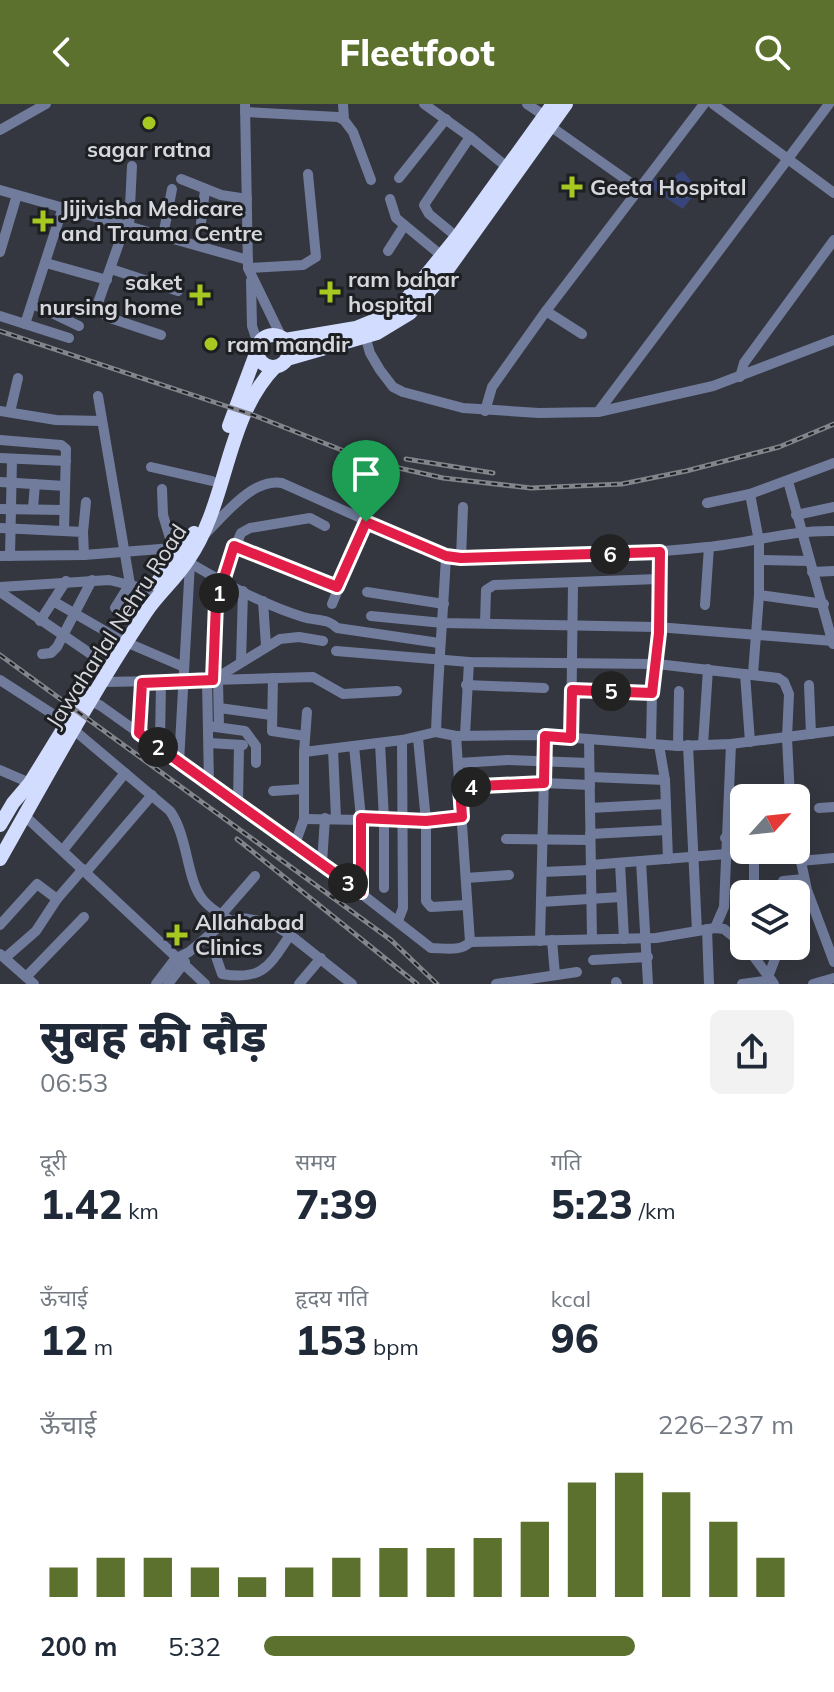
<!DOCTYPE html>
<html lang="hi">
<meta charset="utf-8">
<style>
:root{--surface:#fff;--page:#f2f2f3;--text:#1f2937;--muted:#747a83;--accent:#5c712d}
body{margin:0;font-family:Mulish,"Noto Sans Devanagari",sans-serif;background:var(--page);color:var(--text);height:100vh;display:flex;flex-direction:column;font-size:30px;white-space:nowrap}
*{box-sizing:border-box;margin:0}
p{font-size:26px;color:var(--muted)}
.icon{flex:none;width:44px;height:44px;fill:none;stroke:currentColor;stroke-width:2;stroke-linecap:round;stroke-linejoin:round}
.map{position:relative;height:880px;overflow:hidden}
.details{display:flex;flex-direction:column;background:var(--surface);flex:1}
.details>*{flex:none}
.needle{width:52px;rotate:63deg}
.fabs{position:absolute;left:730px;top:680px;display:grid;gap:16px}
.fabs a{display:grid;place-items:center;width:80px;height:80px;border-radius:12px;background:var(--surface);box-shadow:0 8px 32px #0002;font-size:40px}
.pin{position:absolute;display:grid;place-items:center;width:68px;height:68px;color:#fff;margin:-82px -34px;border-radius:50% 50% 50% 0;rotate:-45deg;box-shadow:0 0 8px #0007}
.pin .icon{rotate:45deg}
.km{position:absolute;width:40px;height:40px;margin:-20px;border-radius:50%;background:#222;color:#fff;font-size:22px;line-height:40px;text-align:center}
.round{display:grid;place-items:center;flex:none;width:84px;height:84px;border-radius:12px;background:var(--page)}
.overview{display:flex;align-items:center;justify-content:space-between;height:136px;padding:0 40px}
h1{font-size:44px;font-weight:800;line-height:60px}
.metrics{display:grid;grid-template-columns:repeat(3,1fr);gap:12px;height:136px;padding:8px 40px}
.metrics div{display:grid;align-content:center}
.metrics b{font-size:40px;font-weight:800}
.metrics small{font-size:22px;font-weight:400}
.metrics p{font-size:22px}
.chart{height:224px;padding:16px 40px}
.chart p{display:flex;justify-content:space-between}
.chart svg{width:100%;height:144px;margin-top:8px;stroke:var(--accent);stroke-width:6}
ul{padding:0 40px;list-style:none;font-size:26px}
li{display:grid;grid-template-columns:128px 96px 1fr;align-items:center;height:60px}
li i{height:20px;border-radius:10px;background:var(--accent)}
header{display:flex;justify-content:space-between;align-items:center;height:104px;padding:0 40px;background:var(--accent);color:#fff;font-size:36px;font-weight:800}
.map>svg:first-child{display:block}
.grass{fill:url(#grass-tufts)}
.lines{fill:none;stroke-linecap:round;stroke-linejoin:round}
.minor{stroke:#717c9d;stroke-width:10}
.highway{stroke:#d1dcfe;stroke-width:14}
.rail-casing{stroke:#83858c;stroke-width:5}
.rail{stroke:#1d1f22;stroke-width:2;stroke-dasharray:6;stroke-linecap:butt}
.route-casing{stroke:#fff;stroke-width:16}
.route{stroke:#e11d48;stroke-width:10}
.poi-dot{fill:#a6c821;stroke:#1d1f22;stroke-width:3}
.labels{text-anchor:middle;stroke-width:6;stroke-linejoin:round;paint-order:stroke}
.poi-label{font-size:22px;font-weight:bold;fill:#d6d7dd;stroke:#1d1f22;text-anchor:start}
.street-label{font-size:22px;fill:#d6d7dd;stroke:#1d1f22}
</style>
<header><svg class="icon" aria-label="back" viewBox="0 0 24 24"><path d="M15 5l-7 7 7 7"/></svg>Fleetfoot<svg class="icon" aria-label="search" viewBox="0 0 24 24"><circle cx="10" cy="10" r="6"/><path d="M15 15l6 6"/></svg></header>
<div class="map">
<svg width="834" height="880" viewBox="0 0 834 880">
<defs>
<pattern id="grass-tufts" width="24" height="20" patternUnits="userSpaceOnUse" patternTransform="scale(2)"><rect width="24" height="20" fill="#38457a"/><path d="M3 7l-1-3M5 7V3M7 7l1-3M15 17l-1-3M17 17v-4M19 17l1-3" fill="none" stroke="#545f8c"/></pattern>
</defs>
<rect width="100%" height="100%" fill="#34373f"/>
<!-- grass -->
<path class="grass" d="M683,67L698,85L683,105L648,82L653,75L668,83L677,70Z"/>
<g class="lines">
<!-- minor -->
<g class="minor">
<path d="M245,0L248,164L282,234"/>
<path d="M343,0L344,16L353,28L371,76"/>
<path d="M424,0L470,33L507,63"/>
<path d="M527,0L545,12"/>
<path d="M713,0L834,89"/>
<path d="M245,8L338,13L344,16"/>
<path d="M550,22L638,84"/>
<path d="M0,26L46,0"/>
<path d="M399,74L446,15"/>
<path d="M181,75L221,91L247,95"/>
<path d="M0,86L248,156"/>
<path d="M390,95L396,114L442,152"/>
<path d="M201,119L205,86"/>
<path d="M125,122L98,199L107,213L161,231"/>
<path d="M129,123L132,62"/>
<path d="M163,132L172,85"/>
<path d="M457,133L429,110L424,101L470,33"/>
<path d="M388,147L404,122"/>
<path d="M0,148L17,91"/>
<path d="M46,159L107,176"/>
<path d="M248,164L303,161L316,153L308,70"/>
<path d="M111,165L178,187"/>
<path d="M251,177L252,222L258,240"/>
<path d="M33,200L79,222"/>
<path d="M546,207L582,230"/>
<path d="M0,212L69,234"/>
<path d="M25,220L63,103"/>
<path d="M364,228L370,249L380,266L393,283L403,288L463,304L539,309L598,308L713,282L834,236"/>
<path d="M740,273L744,259L834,136"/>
<path d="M98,292L130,480L115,504"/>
<path d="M0,307L56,316L102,317"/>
<path d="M485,307L492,283L546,207L704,0"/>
<path d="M10,308L18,274"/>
<path d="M598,308L829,0"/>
<path d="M0,336L61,341L66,345L64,427"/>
<path d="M0,354L66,357"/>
<path d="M151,363L212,377"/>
<path d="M788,377L833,540"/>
<path d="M0,378L65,382"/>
<path d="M162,385L163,411L173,444"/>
<path d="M750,390L759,437V491L824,500"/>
<path d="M707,399L750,390L834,359"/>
<path d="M33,404L35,380"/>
<path d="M0,405L64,406"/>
<path d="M796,411L834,403"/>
<path d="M325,422L310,414L250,424L241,429L221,477L216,499L213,576L313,573L343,590L397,587"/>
<path d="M0,424L83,428L84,451"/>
<path d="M83,428L86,398"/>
<path d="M205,430C225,411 252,374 282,379L446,452L461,454C543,454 625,452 707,443C749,439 791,426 834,427"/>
<path d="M234,442L337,483"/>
<path d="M0,452L84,451L173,444L182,447L190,459L179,658"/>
<path d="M10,452L12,355"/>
<path d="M461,454L463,403"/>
<path d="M759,456L809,457"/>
<path d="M190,459C226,480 264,501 303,513C316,517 328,514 337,524L439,539"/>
<path d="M812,468L834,467"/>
<path d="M0,483L109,476L151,486"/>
<path d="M0,488L104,559"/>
<path d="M367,488L444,500"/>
<path d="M53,497L119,535"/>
<path d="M263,497L266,542"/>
<path d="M332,500L366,418"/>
<path d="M705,501L709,443"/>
<path d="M371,512L443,519L657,523L833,537"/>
<path d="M40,517L66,477"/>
<path d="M485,519L486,486L494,481L658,475"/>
<path d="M128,539L184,563"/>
<path d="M336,547L469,558L657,560L778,574L784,578L789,590L787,634L790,694"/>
<path d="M42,550L51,549L57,543L92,476"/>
<path d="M241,558L243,487"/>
<path d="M745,570L750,638"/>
<path d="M753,570L759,491"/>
<path d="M273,574L272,627L305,632"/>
<path d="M0,576L65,618"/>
<path d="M207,576L209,680"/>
<path d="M218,576L219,623"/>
<path d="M103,578L213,576L280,535L299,533L323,537"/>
<path d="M466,581L544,584"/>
<path d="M809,581L811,630"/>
<path d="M572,586L652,589"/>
<path d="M88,595L101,602L331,766L431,844C443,844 461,848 470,838L656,834L715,824L724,825L744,841"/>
<path d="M219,604L271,611"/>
<path d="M208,622L245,627L256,642V659"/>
<path d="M74,626L170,707C189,734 186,777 204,797C211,805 221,811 230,816"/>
<path d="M436,628C438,569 443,511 446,452"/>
<path d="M139,629L142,579"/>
<path d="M465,631L469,558"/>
<path d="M456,632L470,838"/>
<path d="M418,634L426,717V797L431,803L467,801"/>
<path d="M571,634L573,479"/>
<path d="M589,635L592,835"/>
<path d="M160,639L161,578"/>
<path d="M209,639L243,641"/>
<path d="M380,639L384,715V784"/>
<path d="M651,640L652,589L659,529L660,448"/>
<path d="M688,641L697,827"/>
<path d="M703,641L708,565"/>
<path d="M354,642L361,714V788"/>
<path d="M678,642L679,587"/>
<path d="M333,645L336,714"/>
<path d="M304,648L307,608"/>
<path d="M458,659L508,656L589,659"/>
<path d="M0,666L30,679"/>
<path d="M590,673L665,676L659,641"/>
<path d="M665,676L668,755"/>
<path d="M460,683L544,679L590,681"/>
<path d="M273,687L304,685"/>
<path d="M238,700L239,641"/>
<path d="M590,704L666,700"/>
<path d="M819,704L834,703"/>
<path d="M25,712L205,880"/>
<path d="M304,715L426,717L462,713"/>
<path d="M590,730L667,726"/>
<path d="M725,734L744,731"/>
<path d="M796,734L807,786L834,858"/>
<path d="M506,735L590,736"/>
<path d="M295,740L304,715V648L402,636L436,628L456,632L537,631L678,642L731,640L834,627"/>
<path d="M63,746L125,669"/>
<path d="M641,757L648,880"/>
<path d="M800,757L834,754"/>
<path d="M322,759L325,714"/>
<path d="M620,759L624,835"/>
<path d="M591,761L751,748L754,752V790"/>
<path d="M86,768L152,691"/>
<path d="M542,768L591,766"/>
<path d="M466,774L509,771"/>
<path d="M783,777L804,775"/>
<path d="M541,798L621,793"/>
<path d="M796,800L809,793"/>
<path d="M221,811L255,772"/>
<path d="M398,817L403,804L402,636"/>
<path d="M0,821L37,780L57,795"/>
<path d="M715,824L724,803L731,640"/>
<path d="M707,825L709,880"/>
<path d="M209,832L222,870C263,877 269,862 290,831"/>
<path d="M552,836L555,871"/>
<path d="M540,837L545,632"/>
<path d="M746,842L774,880"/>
<path d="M0,850L34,880"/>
<path d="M5,854L36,827L57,795L83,765"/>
<path d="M593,856L648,853"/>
<path d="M26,873L84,813"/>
<path d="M768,873L780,842"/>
<path d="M616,878L617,880"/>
<path d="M156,880L175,855L189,848L220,822L242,814L271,819L290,831L352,880"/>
<path d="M168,880L185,858"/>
<path d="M299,880L321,854"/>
<path d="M496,880L577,868"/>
<path d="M742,880L771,876"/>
<path d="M813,880L834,874"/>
</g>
<!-- highway -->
<g class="highway">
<circle cx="273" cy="247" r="16"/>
<path d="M285,236L356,224L388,211L401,202L457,133L553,0"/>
<path d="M287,255L377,229L410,209L445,169L566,0"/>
<path d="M229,322L257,247"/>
<path d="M156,480L194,429"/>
<path d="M0,721L13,699L30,679L86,588"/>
<path d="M0,755C47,672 93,587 146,508C158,490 176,475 188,456C229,397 224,316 275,263"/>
</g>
<defs>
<g id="rail">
<path d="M0,227L253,311L372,358L443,374L531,384L622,380L686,367L779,343L834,320"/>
<path d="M406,355L493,369"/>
<path d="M0,551L391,836L437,880"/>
<path d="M237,735L417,880"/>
</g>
</defs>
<!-- rail casing -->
<use href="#rail" class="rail-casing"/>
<!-- rail -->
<use href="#rail" class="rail"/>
</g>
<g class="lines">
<defs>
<path id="route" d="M366,418L446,452L461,454L660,448L659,529L652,589L572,586L571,634L545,632L544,679L460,683L462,713L426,717L361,714V788L139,629L142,579L213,576L216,499L234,442L337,483Z"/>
</defs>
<!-- route casing -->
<use href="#route" class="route-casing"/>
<!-- route -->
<use href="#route" class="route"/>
</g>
<!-- markers -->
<g class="poi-dot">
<circle cx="149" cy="19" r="8"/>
<path d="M568 71h8v8h8v8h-8v8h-8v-8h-8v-8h8z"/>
<path d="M39 105h8v8h8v8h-8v8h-8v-8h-8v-8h8z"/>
<path d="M326 176h8v8h8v8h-8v8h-8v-8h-8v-8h8z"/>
<path d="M196 179h8v8h8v8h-8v8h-8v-8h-8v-8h8z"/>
<circle cx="211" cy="240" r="8"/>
<path d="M173 819h8v8h8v8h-8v8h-8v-8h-8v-8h8z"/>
</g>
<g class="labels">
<!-- poi labels -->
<g class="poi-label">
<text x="149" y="53" text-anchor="middle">sagar ratna</text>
<text x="590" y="91">Geeta Hospital</text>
<text x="61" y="112">Jijivisha Medicare<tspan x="61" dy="25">and Trauma Centre</tspan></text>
<text x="348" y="183">ram bahar<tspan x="348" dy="25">hospital</tspan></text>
<text x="182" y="186" text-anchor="end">saket<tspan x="182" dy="25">nursing home</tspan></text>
<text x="227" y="248">ram mandir</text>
<text x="195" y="826">Allahabad<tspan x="195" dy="25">Clinics</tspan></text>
</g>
<!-- street labels -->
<g class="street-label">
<text transform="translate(116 522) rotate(-57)" y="8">Jawaharlal Nehru Road</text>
</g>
</g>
</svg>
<div class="fabs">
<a><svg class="needle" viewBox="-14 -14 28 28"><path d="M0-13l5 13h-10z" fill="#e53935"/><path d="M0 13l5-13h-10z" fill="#747a83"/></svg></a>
<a><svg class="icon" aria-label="layers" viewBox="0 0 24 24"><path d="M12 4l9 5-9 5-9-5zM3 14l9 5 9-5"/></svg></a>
</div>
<div class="pin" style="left:366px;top:418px;background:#1e9e55"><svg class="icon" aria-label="arrive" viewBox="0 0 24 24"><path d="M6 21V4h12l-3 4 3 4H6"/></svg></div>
<b class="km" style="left:219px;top:489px">1</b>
<b class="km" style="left:158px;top:643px">2</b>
<b class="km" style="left:348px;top:779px">3</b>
<b class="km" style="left:471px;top:683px">4</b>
<b class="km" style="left:611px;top:587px">5</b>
<b class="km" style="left:610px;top:450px">6</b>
</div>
<section class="details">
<div class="overview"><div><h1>सुबह की दौड़</h1><p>06:53</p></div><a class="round"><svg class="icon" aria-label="share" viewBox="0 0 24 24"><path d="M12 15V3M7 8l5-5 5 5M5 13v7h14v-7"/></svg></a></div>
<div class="metrics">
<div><p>दूरी</p><b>1.42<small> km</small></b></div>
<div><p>समय</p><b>7:39</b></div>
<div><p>गति</p><b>5:23<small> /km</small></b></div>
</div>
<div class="metrics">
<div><p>ऊँचाई</p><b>12<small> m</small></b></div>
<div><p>हृदय गति</p><b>153<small> bpm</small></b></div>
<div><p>kcal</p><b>96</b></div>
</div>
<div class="chart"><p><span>ऊँचाई</span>226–237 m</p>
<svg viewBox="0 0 160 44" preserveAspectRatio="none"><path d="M5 44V35M15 44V32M25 44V32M35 44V35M45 44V38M55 44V35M65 44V32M75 44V29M85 44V29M95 44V26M105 44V21M115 44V9M125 44V6M135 44V12M145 44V21M155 44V32"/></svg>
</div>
<ul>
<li><b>200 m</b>5:32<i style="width:70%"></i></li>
</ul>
</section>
